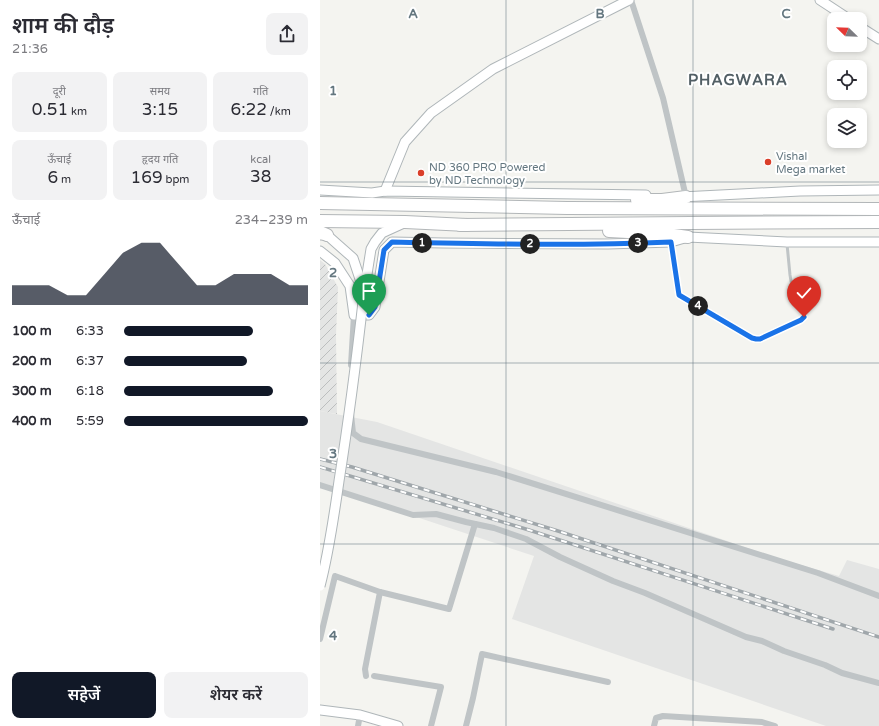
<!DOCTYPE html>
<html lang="hi">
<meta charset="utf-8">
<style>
:root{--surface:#fff;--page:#f2f2f3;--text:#2b2b33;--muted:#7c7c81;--accent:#111827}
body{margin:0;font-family:"Varela Round","Noto Sans Devanagari",sans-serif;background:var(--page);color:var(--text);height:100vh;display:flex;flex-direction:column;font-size:15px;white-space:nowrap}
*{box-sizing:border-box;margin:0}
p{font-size:13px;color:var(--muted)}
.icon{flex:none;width:22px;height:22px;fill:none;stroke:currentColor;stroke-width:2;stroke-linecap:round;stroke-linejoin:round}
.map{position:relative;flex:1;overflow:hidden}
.panel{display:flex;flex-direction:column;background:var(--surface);width:320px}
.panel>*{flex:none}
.needle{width:26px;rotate:293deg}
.controls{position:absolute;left:507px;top:12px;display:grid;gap:8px}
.controls a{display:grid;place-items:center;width:40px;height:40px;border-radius:8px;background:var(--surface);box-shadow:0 2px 6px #0003;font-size:20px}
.pin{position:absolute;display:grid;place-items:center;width:34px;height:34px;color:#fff;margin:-41px -17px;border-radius:50% 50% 50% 0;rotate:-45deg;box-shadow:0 0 4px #0007}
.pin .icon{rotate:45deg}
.km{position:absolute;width:20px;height:20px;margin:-10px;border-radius:50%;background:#222;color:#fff;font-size:11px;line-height:20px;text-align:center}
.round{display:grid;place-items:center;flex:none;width:42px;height:42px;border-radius:8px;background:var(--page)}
.headline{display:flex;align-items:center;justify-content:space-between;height:68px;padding:0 12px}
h1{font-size:22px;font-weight:600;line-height:30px}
.stats{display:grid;grid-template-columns:repeat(3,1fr);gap:6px;height:68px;padding:4px 12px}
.stats div{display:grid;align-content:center;border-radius:8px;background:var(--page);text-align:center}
.stats b{font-size:17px;font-weight:600}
.stats small{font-size:11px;font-weight:400}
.stats p{font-size:11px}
.chart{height:112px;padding:8px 12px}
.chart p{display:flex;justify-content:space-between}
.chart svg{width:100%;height:72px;margin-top:4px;fill:var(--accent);opacity:.7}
.action{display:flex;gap:8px;margin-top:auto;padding:8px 12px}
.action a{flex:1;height:46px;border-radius:8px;background:var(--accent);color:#fff;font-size:16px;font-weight:600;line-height:46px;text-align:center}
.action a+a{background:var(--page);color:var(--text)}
ul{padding:0 12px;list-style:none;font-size:13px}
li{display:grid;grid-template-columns:64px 48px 1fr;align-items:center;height:30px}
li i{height:10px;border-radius:5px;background:var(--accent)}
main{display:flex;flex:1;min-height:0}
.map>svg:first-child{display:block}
.built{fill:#e4e5e4}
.industrial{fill:url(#industrial-furrows)}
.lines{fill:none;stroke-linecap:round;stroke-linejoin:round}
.secondary-casing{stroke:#afb6b9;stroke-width:11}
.highway-casing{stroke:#b2b6b8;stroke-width:14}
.lane{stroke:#bfc4c6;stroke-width:3}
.street{stroke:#bfc4c6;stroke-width:6}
.secondary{stroke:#fff;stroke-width:9}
.highway{stroke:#fff;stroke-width:12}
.rail-casing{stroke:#a0a7ab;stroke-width:3.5}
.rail{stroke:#fff;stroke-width:2;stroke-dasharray:6;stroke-linecap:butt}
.secondary-bridge-casing{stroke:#afb6b9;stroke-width:11;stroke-linecap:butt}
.secondary-bridge{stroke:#fff;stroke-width:9}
.route-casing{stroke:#fff;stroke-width:8}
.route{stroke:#1a73e8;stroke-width:5}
.grid{fill:none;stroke:#647780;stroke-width:1;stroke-opacity:0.55}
.poi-dot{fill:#da3e29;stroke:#fff;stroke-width:1.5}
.labels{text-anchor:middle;stroke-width:4;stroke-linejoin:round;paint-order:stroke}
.poi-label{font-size:11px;fill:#647780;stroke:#fff;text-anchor:start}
.district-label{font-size:15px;font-weight:bold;letter-spacing:1px;fill:#525f65;stroke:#fff}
.grid-label{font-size:13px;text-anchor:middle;font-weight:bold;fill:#647780;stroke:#fff;stroke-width:4;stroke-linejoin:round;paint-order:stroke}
</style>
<main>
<section class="panel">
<div class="headline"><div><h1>शाम की दौड़</h1><p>21:36</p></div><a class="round"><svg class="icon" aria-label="share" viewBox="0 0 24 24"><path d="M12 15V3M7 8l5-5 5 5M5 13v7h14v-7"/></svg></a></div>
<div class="stats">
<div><p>दूरी</p><b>0.51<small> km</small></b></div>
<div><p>समय</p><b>3:15</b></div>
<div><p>गति</p><b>6:22<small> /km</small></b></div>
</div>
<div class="stats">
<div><p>ऊँचाई</p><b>6<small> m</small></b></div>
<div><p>हृदय गति</p><b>169<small> bpm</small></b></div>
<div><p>kcal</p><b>38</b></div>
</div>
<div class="chart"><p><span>ऊँचाई</span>234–239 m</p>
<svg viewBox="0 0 160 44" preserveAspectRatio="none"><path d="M0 44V32L10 32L20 32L30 38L40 38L50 25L60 12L70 6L80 6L90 19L100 32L110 32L120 25L130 25L140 25L150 32L160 32V44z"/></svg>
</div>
<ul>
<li><b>100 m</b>6:33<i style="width:70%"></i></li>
<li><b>200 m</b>6:37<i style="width:67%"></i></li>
<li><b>300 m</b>6:18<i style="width:81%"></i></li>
<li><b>400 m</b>5:59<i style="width:100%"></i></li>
</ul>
<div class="action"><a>सहेजें</a><a>शेयर करें</a></div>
</section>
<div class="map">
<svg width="559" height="726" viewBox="0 0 559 726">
<defs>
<pattern id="industrial-furrows" width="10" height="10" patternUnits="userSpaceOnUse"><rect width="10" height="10" fill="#e4e5e4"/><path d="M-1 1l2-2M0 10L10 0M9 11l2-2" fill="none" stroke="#bcbebe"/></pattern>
</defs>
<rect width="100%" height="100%" fill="#f4f4f0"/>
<!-- built -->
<path class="built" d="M0,411L57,422L460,559L519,576L527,560L559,569V726H506L192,619L214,556L30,495L0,483Z"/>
<!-- industrial -->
<path class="industrial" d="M0,260L5,264L18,287L16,335L17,414L0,411Z"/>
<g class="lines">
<defs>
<g id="secondary">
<path d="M500,0L529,19"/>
<path d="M540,27L559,39"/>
<path d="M0,190L52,193L65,191L326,195"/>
<path d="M65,191L85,142L111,113L173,69L309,0"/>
<path d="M361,197L480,191L559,190"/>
<path d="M1,235H7L33,258L44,291"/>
<path d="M0,251L15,263L30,286L34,315H49L55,307L64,250L72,242L123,243L288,244L351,242L368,237L467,242H559"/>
<path d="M44,293L51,249L55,242L62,233L84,223"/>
<path d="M0,710L40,715L78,726"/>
</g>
<g id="highway">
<path d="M317,200H342L366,197"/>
<path d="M0,203L247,208L559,209"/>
<path d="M0,221L85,222L147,225"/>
<path d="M140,225L371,223L559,222"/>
<path d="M289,231L346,234L368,237"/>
<path d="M0,232L7,235"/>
</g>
</defs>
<!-- secondary casing -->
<use href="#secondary" class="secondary-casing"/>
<!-- highway casing -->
<use href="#highway" class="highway-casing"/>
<!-- lane -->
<path class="lane" d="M359,295L432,338L436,339H440L481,320C485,317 486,314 485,310L471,281L470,275L467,244"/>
<!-- street -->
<g class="street">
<path d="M311,0L343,98L366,197"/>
<path d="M351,242L359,295"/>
<path d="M31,365L34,315"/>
<path d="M31,414L33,433L41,439L176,472L498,573L559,596"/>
<path d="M0,485L93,515L116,514L146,522L174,528L206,539L240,557L293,581L325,593L426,637L442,641L464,651L505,665L522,673L559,683"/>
<path d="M60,592L129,609L155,524"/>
<path d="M0,639L15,576L60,592L45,669L46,676"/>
<path d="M54,676L121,687L111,726"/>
<path d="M38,726L40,715"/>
<path d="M146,726L153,698L162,654L288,682"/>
<path d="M334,726L336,718L343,716L442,722L455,726"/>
</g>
<!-- secondary -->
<use href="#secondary" class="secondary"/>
<!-- highway -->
<use href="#highway" class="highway"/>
<defs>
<g id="rail">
<path d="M0,459L32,467L238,531L559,637"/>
<path d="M0,467L209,530L513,629"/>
</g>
</defs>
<!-- rail casing -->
<use href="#rail" class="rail-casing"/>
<!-- rail -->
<use href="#rail" class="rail"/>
<defs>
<path id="secondary-bridge" d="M0,586C9,552 14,516 19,481C29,418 37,355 44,293"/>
</defs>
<!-- secondary-bridge casing -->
<use href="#secondary-bridge" class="secondary-bridge-casing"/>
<!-- secondary-bridge -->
<use href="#secondary-bridge" class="secondary-bridge"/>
</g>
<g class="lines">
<defs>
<path id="route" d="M49,315L55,307L64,250L72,242C164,244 258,246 351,242L359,295L432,338L436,339H440L481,320L484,317"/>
</defs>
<!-- route casing -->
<use href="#route" class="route-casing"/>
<!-- route -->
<use href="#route" class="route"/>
</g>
<!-- grid -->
<path class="grid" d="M186,0V726M373,0V726M0,182H559M0,363H559M0,544H559"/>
<!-- markers -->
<g class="poi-dot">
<circle cx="448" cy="162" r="4"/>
<circle cx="101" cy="173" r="4"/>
</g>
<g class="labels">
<!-- poi labels -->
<g class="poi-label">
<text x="456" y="160">Vishal<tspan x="456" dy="13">Mega market</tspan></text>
<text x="109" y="171">ND 360 PRO Powered<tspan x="109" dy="13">by ND Technology</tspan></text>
</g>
<!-- district labels -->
<g class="district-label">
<text x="418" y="85">PHAGWARA</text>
</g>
</g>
<g class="grid-label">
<text x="93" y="18">A</text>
<text x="280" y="18">B</text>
<text x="466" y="18">C</text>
<text x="13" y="95">1</text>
<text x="13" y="277">2</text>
<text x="13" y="458">3</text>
<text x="13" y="640">4</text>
</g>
</svg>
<div class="controls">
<a><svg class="needle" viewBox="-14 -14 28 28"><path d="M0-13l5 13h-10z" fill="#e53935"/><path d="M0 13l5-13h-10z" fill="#7c7c81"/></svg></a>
<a><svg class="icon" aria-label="locate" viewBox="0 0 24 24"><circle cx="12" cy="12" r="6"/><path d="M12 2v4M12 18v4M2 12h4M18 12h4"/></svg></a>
<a><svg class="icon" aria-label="layers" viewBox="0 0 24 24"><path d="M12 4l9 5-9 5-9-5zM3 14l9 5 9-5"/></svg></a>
</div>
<div class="pin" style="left:49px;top:315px;background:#1e9e55"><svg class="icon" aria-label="arrive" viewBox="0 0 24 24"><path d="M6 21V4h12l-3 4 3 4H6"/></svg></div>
<div class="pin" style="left:484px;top:317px;background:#d93025"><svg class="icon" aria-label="check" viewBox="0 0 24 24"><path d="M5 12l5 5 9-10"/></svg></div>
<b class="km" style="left:102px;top:243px">1</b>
<b class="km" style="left:210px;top:244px">2</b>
<b class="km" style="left:318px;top:243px">3</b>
<b class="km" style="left:378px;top:306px">4</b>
</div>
</main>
